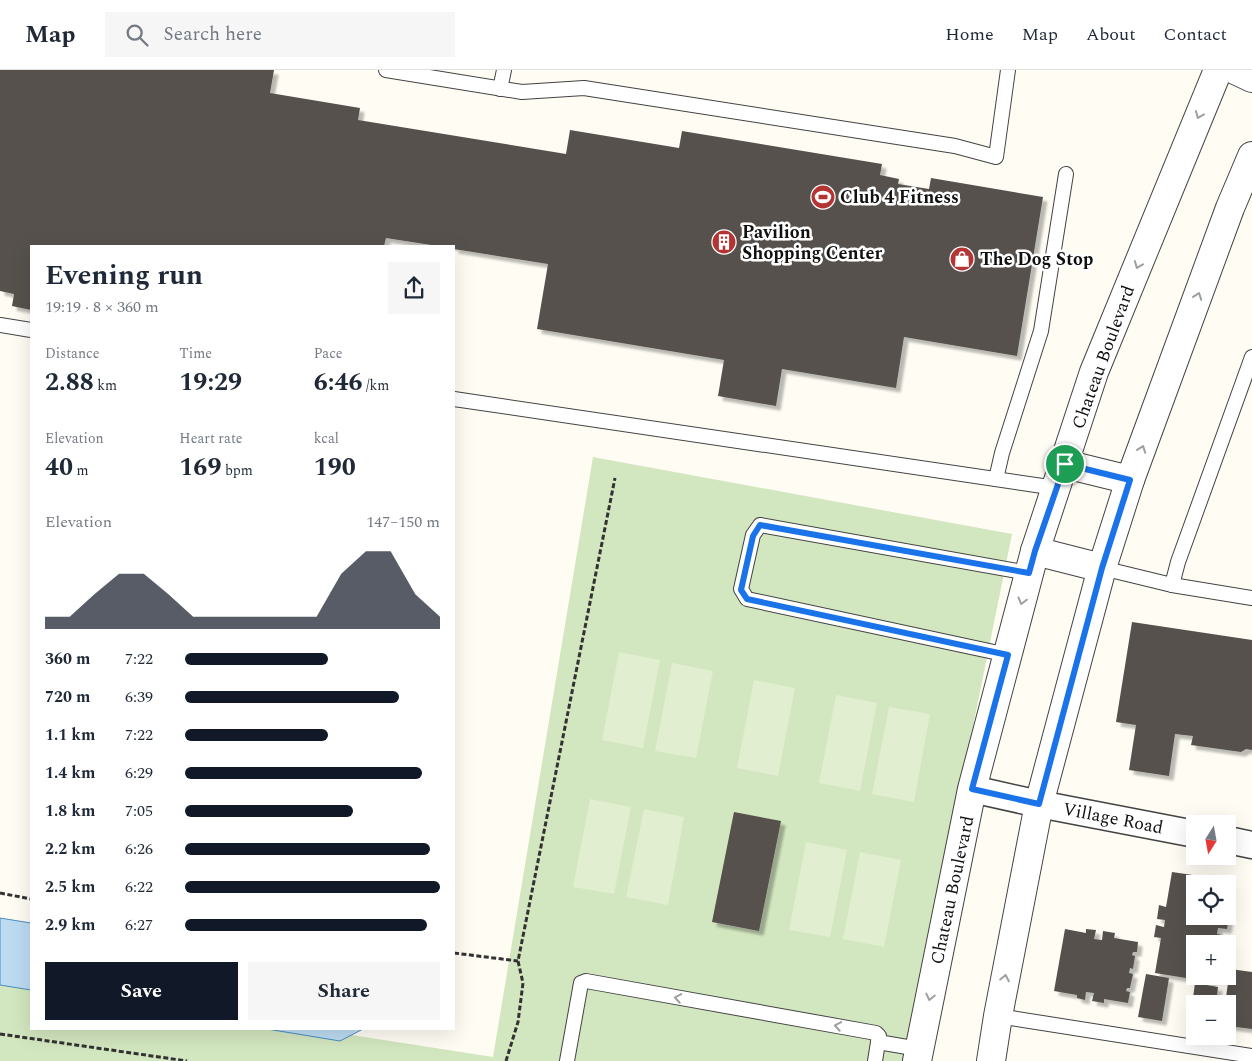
<!DOCTYPE html>
<meta charset="utf-8">
<style>
:root{--surface:#fff;--page:#f6f6f7;--text:#1f2937;--muted:#747a83;--line:#e0e1e3;--accent:#111827}
body{margin:0;font-family:Spectral,serif;background:var(--page);color:var(--text);height:100vh;display:flex;flex-direction:column;font-size:19px;white-space:nowrap}
*{box-sizing:border-box;margin:0}
p{font-size:16px;color:var(--muted)}
.icon{flex:none;width:28px;height:28px;fill:none;stroke:currentColor;stroke-width:2;stroke-linecap:round;stroke-linejoin:round}
.map{position:relative;flex:1;overflow:hidden}
.drawer{position:absolute;left:30px;top:175px;width:425px;height:785px;display:flex;flex-direction:column;background:var(--surface);border-radius:0px;box-shadow:0 5px 20px #0002}
.drawer>*{flex:none}
.needle{width:32px;rotate:191deg}
.fabs{position:absolute;left:1186px;top:745px;display:grid;gap:10px}
.fabs a{display:grid;place-items:center;width:50px;height:50px;border-radius:0px;background:var(--surface);box-shadow:0 5px 20px #0002;font-size:25px}
.pin{position:absolute;display:grid;place-items:center;width:42px;height:42px;color:#fff;margin:-21px;border:2px solid #fff;border-radius:50%;box-shadow:0 1px 5px #0007}
.round{display:grid;place-items:center;flex:none;width:52px;height:52px;border-radius:0px;background:var(--page)}
.headline{display:flex;align-items:center;justify-content:space-between;height:85px;padding:0 15px}
h1{font-size:28px;font-weight:700;line-height:38px}
.figures{display:grid;grid-template-columns:repeat(3,1fr);gap:8px;height:85px;padding:5px 15px}
.figures div{display:grid;align-content:center}
.figures b{font-size:25px;font-weight:700}
.figures small{font-size:14px;font-weight:400}
.figures p{font-size:14px}
.chart{height:140px;padding:10px 15px}
.chart p{display:flex;justify-content:space-between}
.chart svg{width:100%;height:90px;margin-top:5px;fill:var(--accent);opacity:.7}
.primary-button{display:flex;gap:10px;margin-top:auto;padding:10px 15px}
.primary-button a{flex:1;height:58px;border-radius:0px;background:var(--accent);color:#fff;font-size:20px;font-weight:700;line-height:58px;text-align:center}
.primary-button a+a{background:var(--page);color:var(--text)}
ul{padding:0 15px;list-style:none;font-size:16px}
li{display:grid;grid-template-columns:80px 60px 1fr;align-items:center;height:38px}
li i{height:12px;border-radius:6px;background:var(--accent)}
header{display:flex;align-items:center;gap:30px;box-sizing:border-box;height:70px;padding:0 25px;background:var(--surface);border-bottom:1px solid var(--line)}
header strong{font-size:24px}
nav{display:flex;gap:28px;margin-inline-start:auto;font-size:18px}
.search{width:350px;height:45px;background:var(--page);display:flex;align-items:center;gap:12px;box-sizing:border-box;padding:0 18px;border-radius:0px;color:var(--muted);font-size:19px}
.map>svg:first-child{display:block}
.green{fill:#d2e6bf}
.pitch{fill:#e2eed0}
.water{fill:#bcdbf1;stroke:#498cc2}
.building{fill:#57514d;filter:url(#shadow)}
.lines{fill:none;stroke-linecap:round;stroke-linejoin:round}
.service-casing{stroke:#434343;stroke-width:16}
.minor-casing{stroke:#434343;stroke-width:29}
.tertiary-casing{stroke:#434343;stroke-width:30}
.path{stroke:#323232;stroke-width:3;stroke-dasharray:5 2.5;stroke-linecap:butt}
.service{stroke:#fff;stroke-width:14}
.minor{stroke:#fff;stroke-width:26}
.tertiary{stroke:#fff;stroke-width:28}
.oneway{stroke:#9f9f9f}
.route-casing{stroke:#fff;stroke-width:10}
.route{stroke:#1a73e8;stroke-width:6}
.labels{text-anchor:middle;stroke-width:5;stroke-linejoin:round;paint-order:stroke}
.poi-label{font-size:18px;font-weight:bold;fill:#101010;stroke:#fff;text-anchor:start}
.street-label{font-size:18px;fill:#101010;stroke:#fff}
</style>
<header>
<strong>Map</strong>
<div class="search"><svg class="icon" aria-label="search" viewBox="0 0 24 24"><circle cx="10" cy="10" r="6"/><path d="M15 15l6 6"/></svg>Search here</div>
<nav><a>Home</a><a>Map</a><a>About</a><a>Contact</a></nav>
</header>
<div class="map">
<svg width="1252" height="991" viewBox="0 0 1252 991">
<defs>
<filter id="shadow"><feDropShadow dx="4.5" dy="4.5" stdDeviation="1" flood-color="#0004"/></filter>
</defs>
<rect width="100%" height="100%" fill="#fefcf3"/>
<!-- green -->
<path class="green" d="M593,387L1012,464L905,991H0V909L31,914V959H313L493,987Z"/>
<!-- pitch -->
<g class="pitch">
<path d="M619,582L660,590L643,678L602,670Z"/>
<path d="M672,593L713,601L696,688L655,681Z"/>
<path d="M754,610L795,618L778,706L737,698Z"/>
<path d="M836,625L877,633L860,721L819,713Z"/>
<path d="M889,637L930,644L914,732L872,724Z"/>
<path d="M590,729L631,737L614,824L573,817Z"/>
<path d="M644,739L684,747L668,835L626,827Z"/>
<path d="M806,772L847,780L830,867L789,860Z"/>
<path d="M860,782L901,790L884,877L843,869Z"/>
</g>
<!-- water -->
<g class="water">
<path d="M0,848L31,853V920L0,915Z"/>
<path d="M267,959H363L340,971Z"/>
</g>
<!-- building -->
<g class="building">
<path d="M0,0H274L270,23L360,38L358,50L566,84L570,60L679,78L682,61L882,94L880,105L899,109L898,114L929,119L931,108L1043,127L1017,286L904,267L896,318L782,299L776,336L718,326L724,290L537,259L548,194L454,179V176H438L386,168L384,176H31V240L12,236L14,224L0,221Z"/>
<path d="M1132,552L1252,570V680L1246,679L1241,682L1191,675L1193,666L1175,664L1169,706L1129,700L1136,655L1116,652Z"/>
<path d="M734,742L781,751L759,861L712,852Z"/>
<path d="M1172,802L1227,810V814H1195V846L1229,848L1227,859L1218,858L1217,864L1227,866L1225,874H1195V906H1211V912L1155,903L1161,868L1154,867L1156,855L1164,857L1165,850L1157,849L1159,835L1166,837Z"/>
<path d="M1065,859L1086,863V859L1096,860L1094,869L1102,870L1103,861L1115,863L1114,868L1138,872L1137,882H1133L1132,885L1135,886L1133,899L1130,898L1129,903L1133,904L1130,918H1127L1126,921L1130,922L1128,933L1104,929V933L1092,931L1094,923L1086,922L1085,930L1077,928V925L1054,921Z"/>
<path d="M1230,899L1252,902V959L1228,956V934H1225Z"/>
<path d="M1146,904L1169,908L1162,951L1138,947Z"/>
<path d="M1195,913L1218,917L1216,934H1195V958L1189,957Z"/>
</g>
<g class="lines">
<defs>
<g id="service">
<path d="M386,0L522,22L584,18L955,76L996,87L1008,0"/>
<path d="M500,19L504,0"/>
<path d="M0,255L31,260"/>
<path d="M454,329L1056,418"/>
<path d="M996,409L1002,383L1041,261L1066,104"/>
<path d="M1102,498L1172,515L1252,528"/>
<path d="M1172,515L1178,492L1252,287"/>
<path d="M1008,585L747,529L741,519L753,465L760,455L1029,503"/>
<path d="M998,946L1252,986"/>
<path d="M878,972L919,979"/>
<path d="M567,991L581,913L586,911L876,963L879,966L875,991"/>
</g>
<g id="minor">
<path d="M972,719L1039,734L1195,764"/>
<path d="M1228,770L1252,775"/>
</g>
<g id="tertiary">
<path d="M1235,0L1252,8"/>
<path d="M1065,394L1130,410"/>
<path d="M1035,481L1102,498"/>
<path d="M917,991L972,719L1035,481L1094,302L1218,0"/>
<path d="M991,991L998,946L1039,734L1102,498L1130,410L1230,138L1252,86"/>
</g>
</defs>
<!-- service casing -->
<use href="#service" class="service-casing"/>
<!-- minor casing -->
<use href="#minor" class="minor-casing"/>
<!-- tertiary casing -->
<use href="#tertiary" class="tertiary-casing"/>
<!-- path -->
<g class="path">
<path d="M0,823L31,829"/>
<path d="M454,883L518,891"/>
<path d="M0,964L187,991"/>
<path d="M506,991L518,952L523,913L518,891L615,408"/>
</g>
<!-- service -->
<use href="#service" class="service"/>
<!-- minor -->
<use href="#minor" class="minor"/>
<!-- tertiary -->
<use href="#tertiary" class="tertiary"/>
</g>
<!-- one-way arrows -->
<defs><path id="oneway-chevron" d="M-2-3.5L2.5 0L-2 3.5" fill="none" stroke-width="1.6" stroke-linecap="round" stroke-linejoin="round" transform="scale(1.25)"/></defs>
<g class="oneway">
<use href="#oneway-chevron" transform="translate(1199 45) rotate(112)"/>
<use href="#oneway-chevron" transform="translate(1138 195) rotate(112)"/>
<use href="#oneway-chevron" transform="translate(1198 226) rotate(-70)"/>
<use href="#oneway-chevron" transform="translate(1142 379) rotate(-70)"/>
<use href="#oneway-chevron" transform="translate(1022 531) rotate(105)"/>
<use href="#oneway-chevron" transform="translate(1005 908) rotate(-79)"/>
<use href="#oneway-chevron" transform="translate(930 927) rotate(102)"/>
<use href="#oneway-chevron" transform="translate(678 928) rotate(-170)"/>
<use href="#oneway-chevron" transform="translate(838 956) rotate(-170)"/>
</g>
<g class="lines">
<defs>
<path id="route" d="M1065,394L1130,410L1102,498L1039,734L972,719L1008,585L747,529L741,520L753,466L760,455L1029,503L1035,481Z"/>
</defs>
<!-- route casing -->
<use href="#route" class="route-casing"/>
<!-- route -->
<use href="#route" class="route"/>
</g>
<!-- icons -->
<defs>
<symbol id="stadium-disc" viewBox="-11 -11 22 22"><circle r="9.5" fill="#b43333" stroke="#fff"/><path d="M0-5a6.5 5 0 1 0 0 10a6.5 5 0 1 0 0-10ZM-3.5-1.8h7v3.6h-7Z" fill="#fff"/></symbol>
<symbol id="building-disc" viewBox="-11 -11 22 22"><circle r="9.5" fill="#b43333" stroke="#fff"/><path d="M-4-6H4V6H1V3H-1V6H-4ZM-2.5-4.3h1.7v1.8h-1.7ZM.8-4.3h1.7v1.8H.8ZM-2.5-1h1.7V.8h-1.7ZM.8-1h1.7V.8H.8Z" fill="#fff"/></symbol>
<symbol id="shop-disc" viewBox="-11 -11 22 22"><circle r="9.5" fill="#b43333" stroke="#fff"/><path d="M-5-2.5h2.3a2.7 3.5 0 0 1 5.4 0H5L5.5 6h-11ZM-1.5-2.5h3a1.5 2.3 0 0 0-3 0Z" fill="#fff"/></symbol>
</defs>
<g fill-rule="evenodd">
<use href="#stadium-disc" x="809" y="113" width="28" height="28"/>
<use href="#building-disc" x="710" y="158" width="28" height="28"/>
<use href="#shop-disc" x="948" y="175" width="28" height="28"/>
</g>
<g class="labels">
<!-- poi labels -->
<g class="poi-label">
<text x="840" y="133">Club 4 Fitness</text>
<text x="742" y="168">Pavilion<tspan x="742" dy="21">Shopping Center</tspan></text>
<text x="980" y="195">The Dog Stop</text>
</g>
<!-- street labels -->
<g class="street-label">
<text transform="translate(1103 287) rotate(-70)" y="6">Chateau Boulevard</text>
<text transform="translate(1113 748) rotate(11)" y="6">Village Road</text>
<text transform="translate(952 820) rotate(-78)" y="6">Chateau Boulevard</text>
</g>
</g>
</svg>
<div class="fabs">
<a><svg class="needle" viewBox="-14 -14 28 28"><path d="M0-13l5 13h-10z" fill="#e53935"/><path d="M0 13l5-13h-10z" fill="#747a83"/></svg></a>
<a><svg class="icon" aria-label="locate" viewBox="0 0 24 24"><circle cx="12" cy="12" r="6"/><path d="M12 2v4M12 18v4M2 12h4M18 12h4"/></svg></a>
<a>+</a>
<a>−</a>
</div>
<div class="pin" style="left:1065px;top:394px;background:#1e9e55"><svg class="icon" aria-label="arrive" viewBox="0 0 24 24"><path d="M6 21V4h12l-3 4 3 4H6"/></svg></div>
<section class="drawer">
<div class="headline"><div><h1>Evening run</h1><p>19:19 · 8 × 360 m</p></div><a class="round"><svg class="icon" aria-label="share" viewBox="0 0 24 24"><path d="M12 15V3M7 8l5-5 5 5M5 13v7h14v-7"/></svg></a></div>
<div class="figures">
<div><p>Distance</p><b>2.88<small> km</small></b></div>
<div><p>Time</p><b>19:29</b></div>
<div><p>Pace</p><b>6:46<small> /km</small></b></div>
</div>
<div class="figures">
<div><p>Elevation</p><b>40<small> m</small></b></div>
<div><p>Heart rate</p><b>169<small> bpm</small></b></div>
<div><p>kcal</p><b>190</b></div>
</div>
<div class="chart"><p><span>Elevation</span>147–150 m</p>
<svg viewBox="0 0 160 44" preserveAspectRatio="none"><path d="M0 44V38L10 38L20 27L30 17L40 17L50 27L60 38L70 38L80 38L90 38L100 38L110 38L120 17L130 6L140 6L150 27L160 38V44z"/></svg>
</div>
<ul>
<li><b>360 m</b>7:22<i style="width:56%"></i></li>
<li><b>720 m</b>6:39<i style="width:84%"></i></li>
<li><b>1.1 km</b>7:22<i style="width:56%"></i></li>
<li><b>1.4 km</b>6:29<i style="width:93%"></i></li>
<li><b>1.8 km</b>7:05<i style="width:66%"></i></li>
<li><b>2.2 km</b>6:26<i style="width:96%"></i></li>
<li><b>2.5 km</b>6:22<i style="width:100%"></i></li>
<li><b>2.9 km</b>6:27<i style="width:95%"></i></li>
</ul>
<div class="primary-button"><a>Save</a><a>Share</a></div>
</section>
</div>
